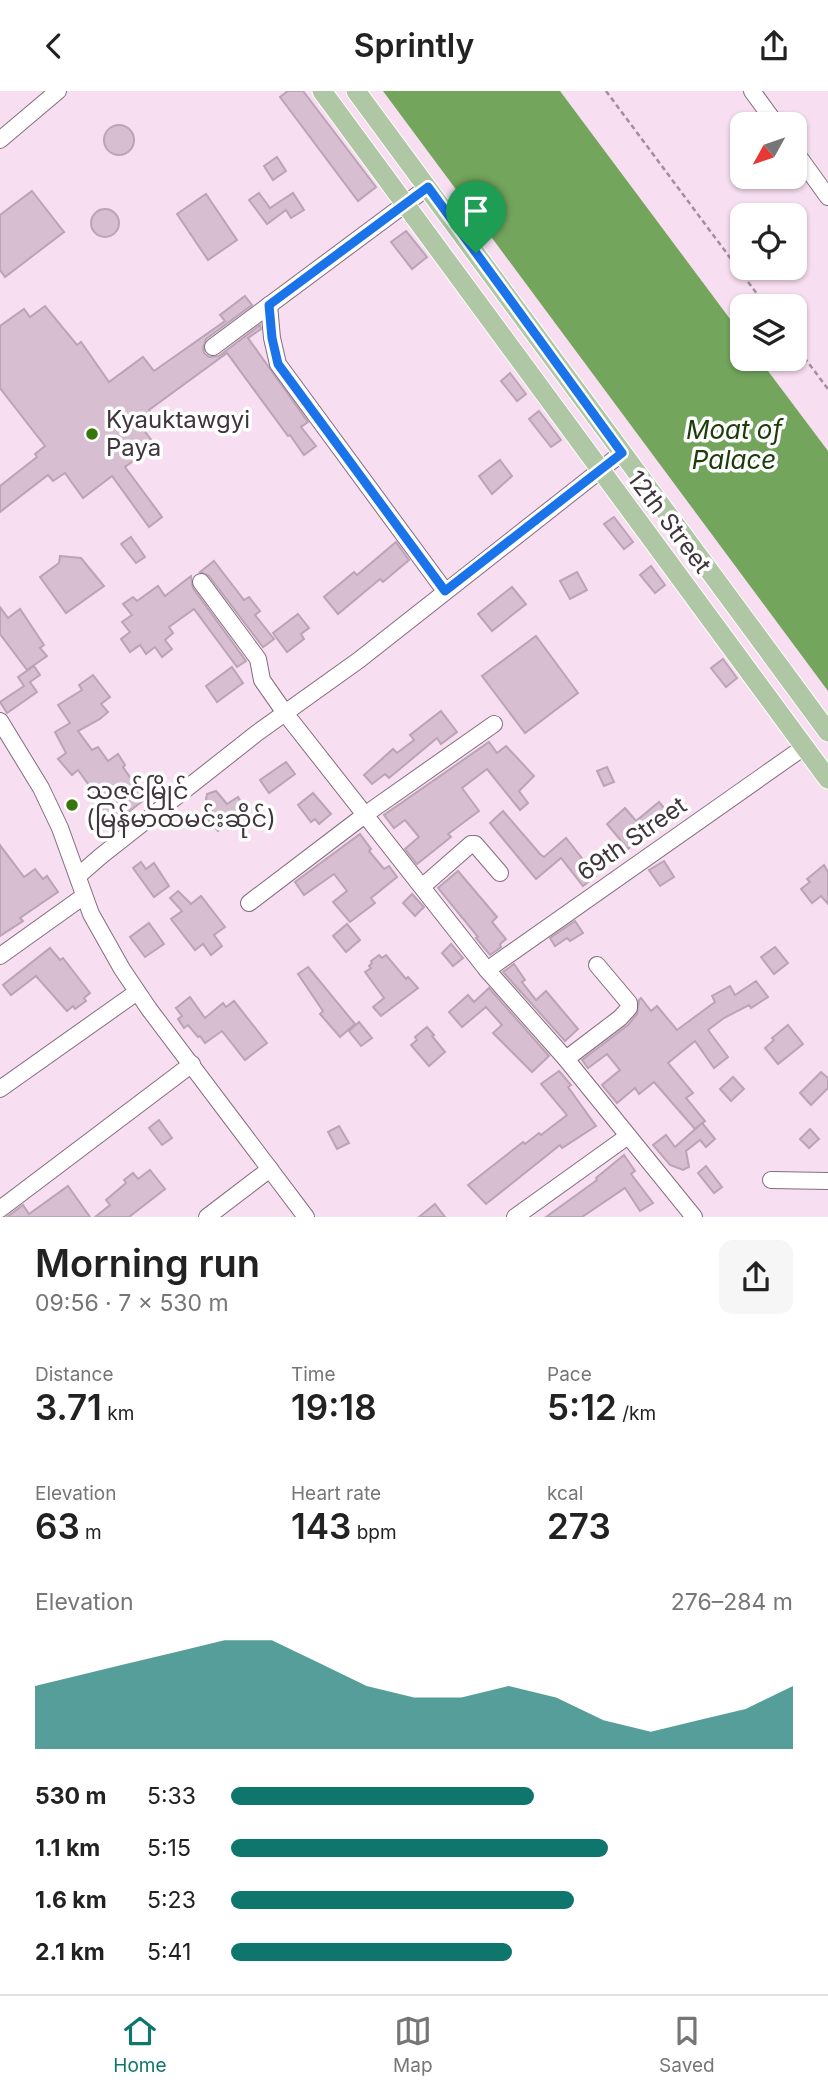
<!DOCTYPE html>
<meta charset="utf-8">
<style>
:root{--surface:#fff;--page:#f6f6f6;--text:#222;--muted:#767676;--line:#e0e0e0;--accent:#0f766e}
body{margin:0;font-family:Inter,"Noto Sans Myanmar",sans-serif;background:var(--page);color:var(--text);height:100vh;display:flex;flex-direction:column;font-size:26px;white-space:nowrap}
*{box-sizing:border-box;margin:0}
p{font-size:23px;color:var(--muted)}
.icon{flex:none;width:38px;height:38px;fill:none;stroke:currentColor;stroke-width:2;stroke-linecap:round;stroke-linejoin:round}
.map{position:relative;height:1126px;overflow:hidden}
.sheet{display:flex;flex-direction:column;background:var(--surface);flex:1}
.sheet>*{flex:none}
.needle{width:46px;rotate:230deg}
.tools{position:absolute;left:730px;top:21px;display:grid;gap:14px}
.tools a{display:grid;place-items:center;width:77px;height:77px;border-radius:14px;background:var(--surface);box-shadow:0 2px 5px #0004;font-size:35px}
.pin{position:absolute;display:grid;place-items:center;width:60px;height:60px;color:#fff;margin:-72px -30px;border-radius:50% 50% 50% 0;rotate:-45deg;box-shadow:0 0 7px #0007}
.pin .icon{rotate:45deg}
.round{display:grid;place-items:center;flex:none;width:74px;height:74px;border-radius:14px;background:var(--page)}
.summary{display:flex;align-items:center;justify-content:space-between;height:119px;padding:0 35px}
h1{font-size:38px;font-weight:600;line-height:52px}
.figures{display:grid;grid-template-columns:repeat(3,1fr);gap:10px;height:119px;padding:7px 35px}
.figures div{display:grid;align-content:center}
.figures b{font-size:35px;font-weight:600}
.figures small{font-size:19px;font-weight:400}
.figures p{font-size:19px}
.chart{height:196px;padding:14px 35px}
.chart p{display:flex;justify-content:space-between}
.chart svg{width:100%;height:126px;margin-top:7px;fill:var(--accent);opacity:.7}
ul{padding:0 35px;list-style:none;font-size:23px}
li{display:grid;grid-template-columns:112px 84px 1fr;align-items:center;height:52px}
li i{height:18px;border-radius:9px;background:var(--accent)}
header{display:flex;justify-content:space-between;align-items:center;height:91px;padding:0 35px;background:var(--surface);font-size:32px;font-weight:600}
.tab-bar{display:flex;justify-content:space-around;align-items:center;height:98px;border-top:2px solid var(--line);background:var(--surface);font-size:19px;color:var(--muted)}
.tab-bar a{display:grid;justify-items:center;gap:4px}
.tab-bar .active{color:var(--accent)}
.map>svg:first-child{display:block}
.water{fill:#73a55d}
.building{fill:#d7bed1;stroke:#bba4b5;stroke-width:2}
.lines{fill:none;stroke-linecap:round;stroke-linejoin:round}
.minor-casing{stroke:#836d7e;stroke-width:18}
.major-casing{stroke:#fff;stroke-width:21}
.path{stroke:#a18f9c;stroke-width:2.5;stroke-dasharray:5 3.5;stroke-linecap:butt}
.minor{stroke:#fff;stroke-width:16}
.major{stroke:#afc7a4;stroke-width:19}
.route-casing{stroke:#fff;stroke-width:14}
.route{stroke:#1a73e8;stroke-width:9}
.poi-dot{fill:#37750d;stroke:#fff;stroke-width:2.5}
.labels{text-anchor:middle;stroke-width:7;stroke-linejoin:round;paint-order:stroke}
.poi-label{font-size:24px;fill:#3f353c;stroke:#fff;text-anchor:start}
.street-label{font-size:24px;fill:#3f353c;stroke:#fff}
.water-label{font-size:26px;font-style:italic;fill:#1c3c09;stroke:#fff}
</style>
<header><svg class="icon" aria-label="back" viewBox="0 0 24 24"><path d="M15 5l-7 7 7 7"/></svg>Sprintly<svg class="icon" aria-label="share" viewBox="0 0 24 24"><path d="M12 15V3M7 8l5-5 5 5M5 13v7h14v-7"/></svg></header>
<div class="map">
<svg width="828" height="1126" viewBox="0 0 828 1126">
<rect width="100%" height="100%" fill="#f7def0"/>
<!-- water -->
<path class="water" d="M383,0H560L742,244V268H759L828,360V600Z"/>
<!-- building -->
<g class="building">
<path d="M288,0H303L376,96L358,110L280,6Z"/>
<circle cx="119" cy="49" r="15"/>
<path d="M277,66L286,80L273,89L264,75Z"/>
<path d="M32,100L64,141L5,186L0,179V124Z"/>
<path d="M259,102L270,117L293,102L304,119L291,127L286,119L267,133L249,109Z"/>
<path d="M206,103L237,149L208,169L177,123Z"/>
<circle cx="105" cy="132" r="14"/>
<path d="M406,140L427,166L412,178L391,151Z"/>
<path d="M245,205L252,214L206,248L203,257L204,262L209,266L219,265L260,234L261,238L248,247L308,331L301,336L316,355L304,364L290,344L288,345L227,262L149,319L151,322L138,331L155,354L125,376L162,426L149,436L112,385L83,407L65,382L53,390L48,384L0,421V395L37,366L35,363L45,355L0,297V235L24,218L30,226L45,215L77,254L81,251L109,291L143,266L154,280L225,230L220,224Z"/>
<path d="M510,282L526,303L517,310L501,290Z"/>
<path d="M539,320L561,349L551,356L529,328Z"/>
<path d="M500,369L512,385L492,403L479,385Z"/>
<path d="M614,426L633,451L624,458L604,433Z"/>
<path d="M131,446L145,466L136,472L121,453Z"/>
<path d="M396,451L409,469L383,491L380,488L338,523L324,506L354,481L357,484Z"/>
<path d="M60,465L81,467L104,495L66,522L40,486L59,472Z"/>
<path d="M214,470L244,509L249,506L260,520L255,524L274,548L263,556L209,485L200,481Z"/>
<path d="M651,475L665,494L655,502L640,484Z"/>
<path d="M577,481L587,499L570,508L560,490Z"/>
<path d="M191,485L193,497L246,570L237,576L194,518L169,536L173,542L165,549L172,558L162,566L155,556L146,563L140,554L130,561L121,548L130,541L122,531L132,524L123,513L133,506L137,510L158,495L165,505Z"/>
<path d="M512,496L526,513L492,540L478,523Z"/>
<path d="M0,516L8,527L20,518L44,554L40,557L47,565L27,579L0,543Z"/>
<path d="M298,523L309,537L301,543L304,548L287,561L273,542Z"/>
<path d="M536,545L578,602L525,642L482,585Z"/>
<path d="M723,568L737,587L726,596L711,577Z"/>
<path d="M34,575L40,584L30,591L37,601L7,622L0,611L24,595L18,586Z"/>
<path d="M232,576L243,592L217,611L206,595Z"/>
<path d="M93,584L110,606L101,613L108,621L100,628L78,640L92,659L98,656L108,670L118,663L125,674L123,676L145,708L112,734L99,713L101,711L78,679L72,684L58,668L66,662L55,641L70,632L58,614L82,599L79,594Z"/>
<path d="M441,620L457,641L441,653L437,647L389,687L385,683L372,693L364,684L393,658L397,662L414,649L410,644Z"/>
<path d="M489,651L497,662L506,655L534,685L519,700L528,712L520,719L487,678L462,697L479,720L448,743L451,746L417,773L405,758L419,746L405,729L394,737L384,724Z"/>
<path d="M286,671L295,683L269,702L260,689Z"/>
<path d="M607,676L614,691L604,695L597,680Z"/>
<path d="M216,700L227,713L238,706L246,720L218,740L208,729L214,724L206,708L207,703Z"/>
<path d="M313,702L331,723L319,733L315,728L311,731L298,714Z"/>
<path d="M659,711L669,723L628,758L607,733L625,717L636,730Z"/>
<path d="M503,720L540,763L544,766L566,747L596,785L583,795L561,767L536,788L490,732Z"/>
<path d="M360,743L371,758L369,760L384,778L389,775L397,786L371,807L375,812L350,831L333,811L347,800L334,783L304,804L295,791Z"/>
<path d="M0,754L24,786L35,778L43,788L47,785L58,801L20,827L23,830L0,845Z"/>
<path d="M664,770L674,786L660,795L649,779Z"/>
<path d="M141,771L146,778L154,772L169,795L154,806L133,777Z"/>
<path d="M824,774L828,781V813L821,805L812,812L801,798L810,791L807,788Z"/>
<path d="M458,780L497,826L492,831L506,848L500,853L501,856L490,864L476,847L478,846L438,797Z"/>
<path d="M178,800L191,813L201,805L225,836L214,844L222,855L211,864L203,853L195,859L171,828L182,820L170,807Z"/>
<path d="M412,803L424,816L415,825L403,812Z"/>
<path d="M575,830L583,842L570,850L567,847L555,855L550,847Z"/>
<path d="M149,832L164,853L145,866L130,846Z"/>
<path d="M347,833L360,849L346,861L333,845Z"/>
<path d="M451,853L463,867L453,875L442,862Z"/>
<path d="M775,856L788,872L774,883L761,866Z"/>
<path d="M50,857L60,869L63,867L90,902L84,907L86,910L75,918L73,915L67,920L36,885L11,904L3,894Z"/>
<path d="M379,864L382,867L386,864L406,888L408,886L418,897L381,925L373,916L384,907L365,881L371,877L369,875L372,872L371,870Z"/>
<path d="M514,873L525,889L522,891L536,909L546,900L578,938L565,950L503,881Z"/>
<path d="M308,876L355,933L340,946L320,923L323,920L298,883Z"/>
<path d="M756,890L768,906L751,917L749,914L724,927L708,939L728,966L714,977L695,950L668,972L693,1002L686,1007L705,1030L695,1038L654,991L639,1003L635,997L617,1012L602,994L620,979L607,963L588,977L582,969L628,934L637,923L639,909L641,907L651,920L657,915L677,939L715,911L712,905L730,895L735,904Z"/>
<path d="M489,897L549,965L532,981L493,942L502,934L486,916L462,936L449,921L468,904L474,911Z"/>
<path d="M190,906L205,927L223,912L226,916L234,910L267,952L245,969L222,940L205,952L200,945L198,946L188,934L184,937L178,928L182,925L176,917Z"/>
<path d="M359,931L372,947L361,955L349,940Z"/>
<path d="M788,934L803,953L778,973L765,957L774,949L772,947Z"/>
<path d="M427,936L434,944L432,945L445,961L429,975L411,954L417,949L415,946Z"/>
<path d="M559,980L571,994L568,996L596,1035L562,1057L560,1054L486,1113L468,1094L523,1051L525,1053L539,1042L541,1044L567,1024L541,993Z"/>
<path d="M821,981L828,987V997L811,1014L800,1002Z"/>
<path d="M733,986L744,998L731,1010L720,998Z"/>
<path d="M159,1029L172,1047L162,1054L149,1037Z"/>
<path d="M702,1032L715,1048L706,1056L700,1049L686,1060L689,1076L683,1079L670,1074L653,1054L666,1044L675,1056Z"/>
<path d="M339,1035L349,1052L337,1058L328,1041Z"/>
<path d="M810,1038L819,1048L809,1057L800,1048Z"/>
<path d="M624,1064L635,1080L631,1083L653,1112L640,1120L625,1097L582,1126H546L597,1089L596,1087Z"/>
<path d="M706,1075L722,1096L714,1102L698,1082Z"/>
<path d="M150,1079L165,1098L129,1126H95L110,1114L106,1109L126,1092L124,1089L133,1082L138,1088Z"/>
<path d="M68,1095L90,1126H7L23,1114L29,1123Z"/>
<path d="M435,1113L445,1126H419Z"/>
</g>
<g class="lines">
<defs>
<g id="minor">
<path d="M752,0L776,33"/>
<path d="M0,49L58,0"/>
<path d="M794,59L828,106"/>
<path d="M269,214L272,247L278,273L445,500"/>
<path d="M213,256L428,96"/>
<path d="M201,491L258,568L262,589L285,622L487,879L566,968L694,1126"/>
<path d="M0,630L41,697L60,737L91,823L122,878L149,918L306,1126"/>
<path d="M78,785L101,765L257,642L359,569L622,362"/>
<path d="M423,795L471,753H475L500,782"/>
<path d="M249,812L366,723L494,633"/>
<path d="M0,865L84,805"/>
<path d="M487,879L804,656"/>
<path d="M566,968L620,927L629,917V912L597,874"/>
<path d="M0,998L137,901"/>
<path d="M771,1089L828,1090"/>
<path d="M0,1118L192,973"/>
<path d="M207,1126L270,1078"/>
<path d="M515,1126L628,1045"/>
</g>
<g id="major">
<path d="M322,0L828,688"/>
<path d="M356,0L828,641"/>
</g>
</defs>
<!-- minor casing -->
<use href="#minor" class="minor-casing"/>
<!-- major casing -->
<use href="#major" class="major-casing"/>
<!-- path -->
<g class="path">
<path d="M606,0L766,215"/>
<path d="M794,253L828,298"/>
</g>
<!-- minor -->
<use href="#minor" class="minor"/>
<!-- major -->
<use href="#major" class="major"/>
</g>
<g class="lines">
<defs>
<path id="route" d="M428,96L622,362L445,500L278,273L272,247L269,214Z"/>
</defs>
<!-- route casing -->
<use href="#route" class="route-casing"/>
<!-- route -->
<use href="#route" class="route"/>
</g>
<!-- markers -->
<g class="poi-dot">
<circle cx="92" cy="343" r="7"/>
<circle cx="72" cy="714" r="7"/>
</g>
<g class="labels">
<!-- poi labels -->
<g class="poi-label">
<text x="106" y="337">Kyauktawgyi<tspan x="106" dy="28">Paya</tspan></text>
<text x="86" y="708">သဇင်မြိုင်<tspan x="86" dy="28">(မြန်မာထမင်းဆိုင်)</tspan></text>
</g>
<!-- street labels -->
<g class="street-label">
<text transform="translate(669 431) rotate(53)" y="8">12th Street</text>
<text transform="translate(632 748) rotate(-35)" y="8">69th Street</text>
</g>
<!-- water labels -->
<g class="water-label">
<text x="734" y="348">Moat of<tspan x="734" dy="30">Palace</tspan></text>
</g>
</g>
</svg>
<div class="tools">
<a><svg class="needle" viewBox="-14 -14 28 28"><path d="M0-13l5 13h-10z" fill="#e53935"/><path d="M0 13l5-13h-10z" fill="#767676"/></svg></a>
<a><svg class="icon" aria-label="locate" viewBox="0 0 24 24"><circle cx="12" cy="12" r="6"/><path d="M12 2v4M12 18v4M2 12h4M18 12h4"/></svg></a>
<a><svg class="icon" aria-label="layers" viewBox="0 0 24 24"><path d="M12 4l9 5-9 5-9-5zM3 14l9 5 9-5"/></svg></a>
</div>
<div class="pin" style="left:476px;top:162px;background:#1e9e55"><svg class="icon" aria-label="arrive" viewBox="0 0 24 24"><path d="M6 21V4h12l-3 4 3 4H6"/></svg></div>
</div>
<section class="sheet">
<div class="summary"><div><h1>Morning run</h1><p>09:56 · 7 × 530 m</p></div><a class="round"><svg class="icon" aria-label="share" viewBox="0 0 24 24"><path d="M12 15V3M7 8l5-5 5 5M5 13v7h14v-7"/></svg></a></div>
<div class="figures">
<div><p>Distance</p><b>3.71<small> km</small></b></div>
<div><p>Time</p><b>19:18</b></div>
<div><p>Pace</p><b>5:12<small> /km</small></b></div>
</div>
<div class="figures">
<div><p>Elevation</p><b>63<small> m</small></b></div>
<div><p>Heart rate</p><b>143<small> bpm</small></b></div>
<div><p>kcal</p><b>273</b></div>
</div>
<div class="chart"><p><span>Elevation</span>276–284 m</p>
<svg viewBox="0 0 160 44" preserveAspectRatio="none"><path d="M0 44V22L10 18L20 14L30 10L40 6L50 6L60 14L70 22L80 26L90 26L100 22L110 26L120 34L130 38L140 34L150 30L160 22V44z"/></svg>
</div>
<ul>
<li><b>530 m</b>5:33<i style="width:54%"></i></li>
<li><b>1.1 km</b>5:15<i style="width:67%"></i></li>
<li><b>1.6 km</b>5:23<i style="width:61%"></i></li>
<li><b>2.1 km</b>5:41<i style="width:50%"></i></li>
</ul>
</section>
<nav class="tab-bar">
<a class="active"><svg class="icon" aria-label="home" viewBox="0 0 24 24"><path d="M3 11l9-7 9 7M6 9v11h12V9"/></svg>Home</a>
<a><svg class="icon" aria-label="map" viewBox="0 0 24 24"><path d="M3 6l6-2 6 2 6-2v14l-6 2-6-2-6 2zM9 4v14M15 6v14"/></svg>Map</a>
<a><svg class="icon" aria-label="saved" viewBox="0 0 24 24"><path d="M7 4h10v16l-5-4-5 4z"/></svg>Saved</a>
</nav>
